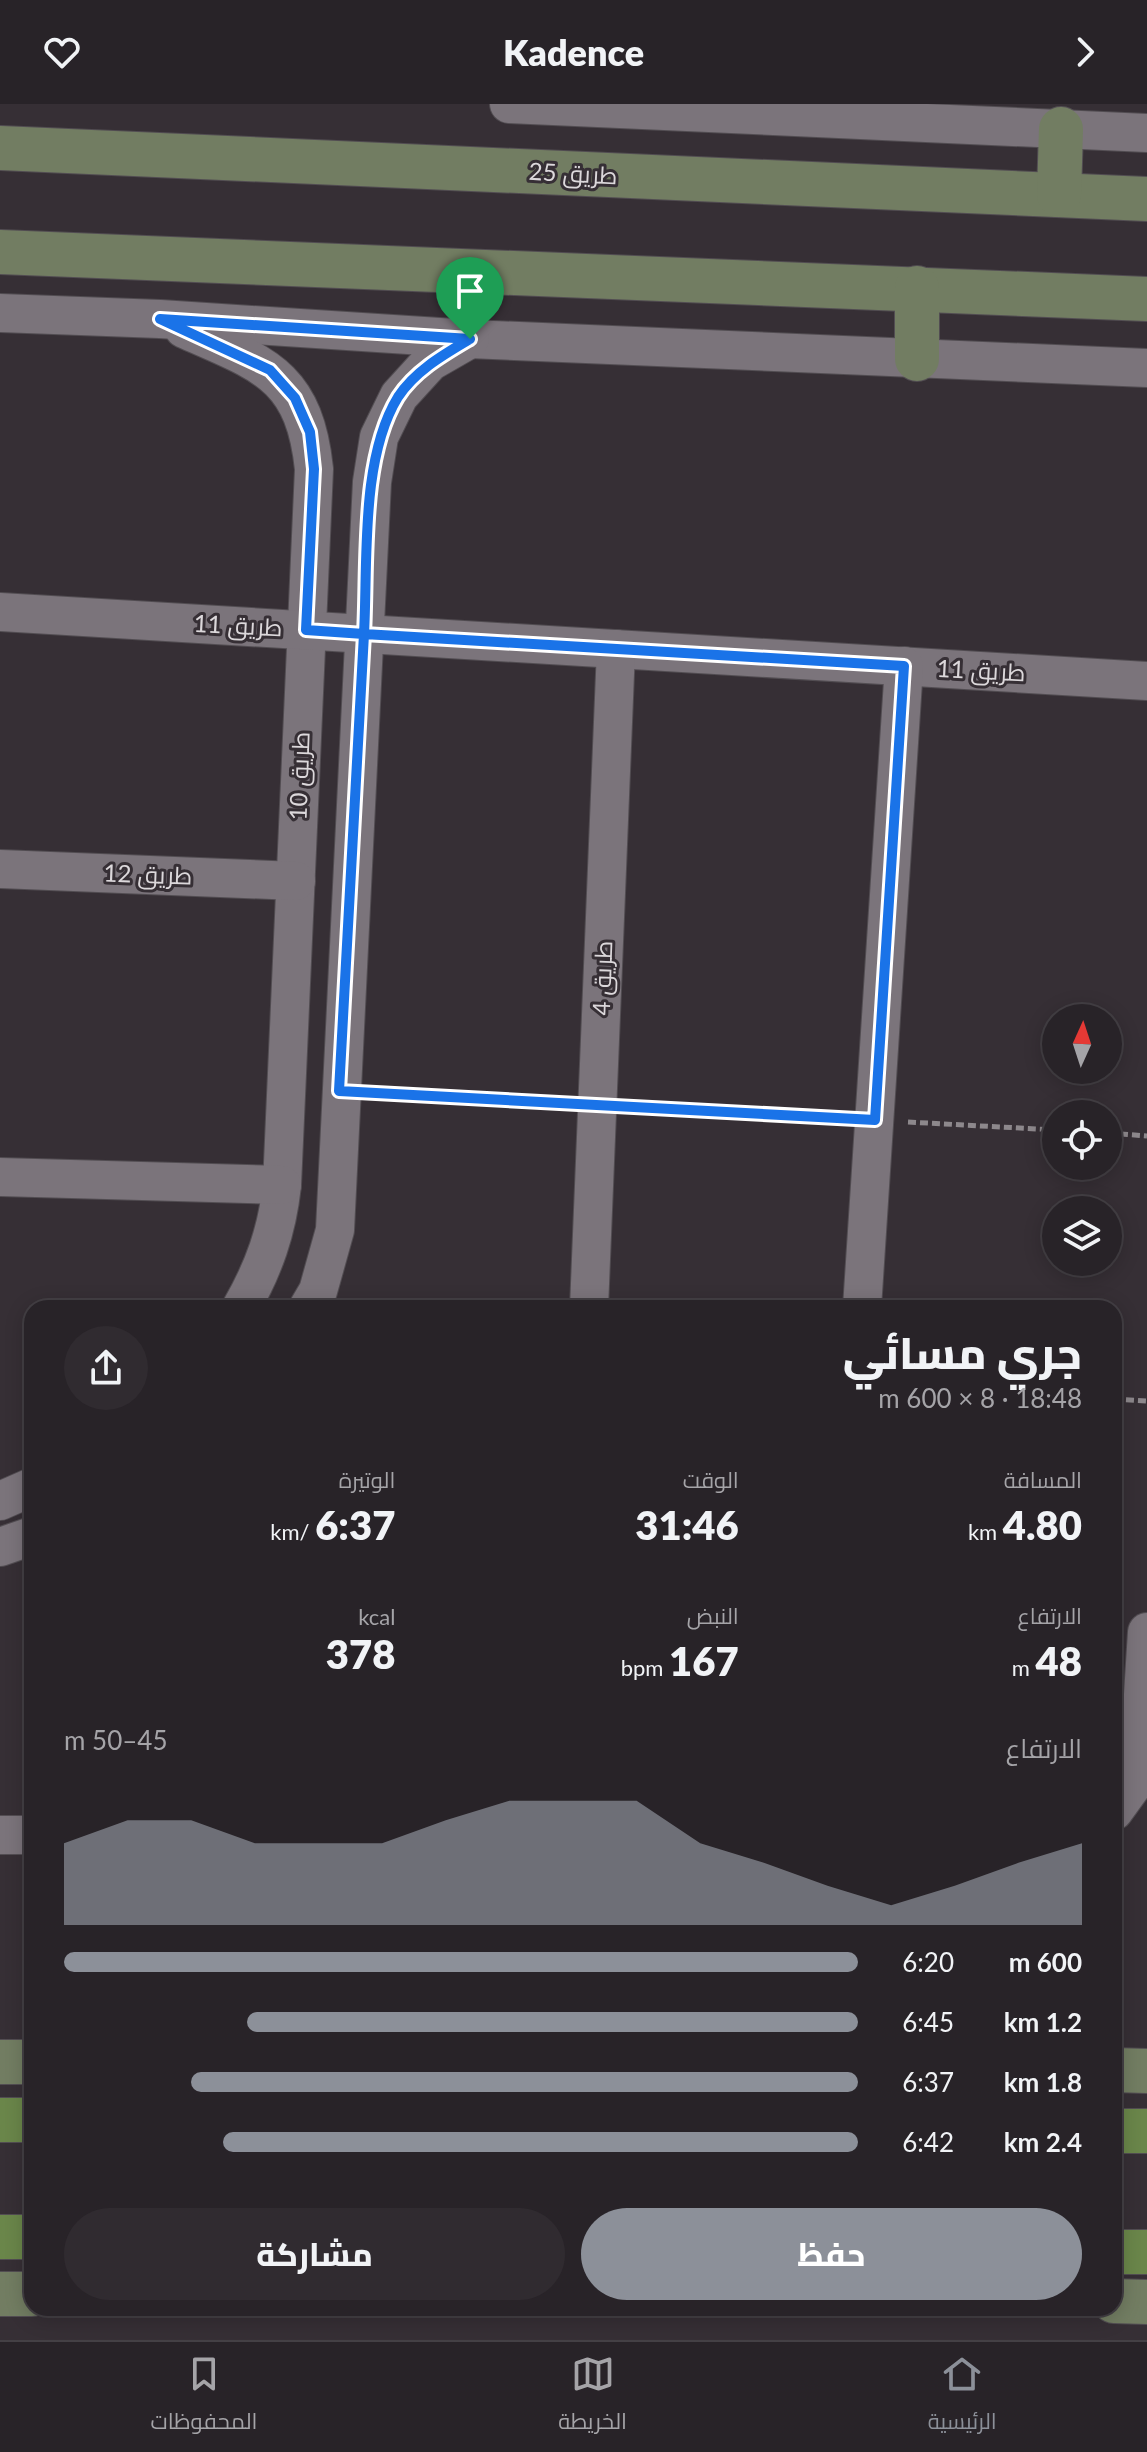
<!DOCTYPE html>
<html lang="ar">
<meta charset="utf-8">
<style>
:root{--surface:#282328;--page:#302b30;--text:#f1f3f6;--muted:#a5a4a8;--line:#444045;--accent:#8c9099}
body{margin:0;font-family:Lato,Cairo,sans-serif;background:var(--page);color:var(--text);direction:rtl;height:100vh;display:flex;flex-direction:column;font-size:30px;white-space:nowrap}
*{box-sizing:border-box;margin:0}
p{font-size:26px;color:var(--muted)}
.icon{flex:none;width:44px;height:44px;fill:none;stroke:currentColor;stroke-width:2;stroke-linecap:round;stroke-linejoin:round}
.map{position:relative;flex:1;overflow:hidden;direction:ltr}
.sheet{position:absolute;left:24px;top:1196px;width:1098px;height:1016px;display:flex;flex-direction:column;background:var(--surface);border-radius:24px;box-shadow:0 4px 20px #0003,0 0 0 2px var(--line);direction:rtl}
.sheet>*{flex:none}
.needle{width:52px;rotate:3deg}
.buttons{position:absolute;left:1042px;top:900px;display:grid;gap:16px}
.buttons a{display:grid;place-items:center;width:80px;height:80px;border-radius:50%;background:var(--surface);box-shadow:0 4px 20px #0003,0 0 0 2px var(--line);font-size:40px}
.pin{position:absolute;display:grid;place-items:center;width:68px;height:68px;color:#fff;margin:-82px -34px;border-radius:50% 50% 50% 0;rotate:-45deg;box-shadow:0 0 8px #0007}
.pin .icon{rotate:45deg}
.round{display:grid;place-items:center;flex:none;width:84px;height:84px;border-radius:42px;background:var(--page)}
.head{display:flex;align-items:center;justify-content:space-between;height:136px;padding:0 40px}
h1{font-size:44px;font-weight:800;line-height:60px}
.figures{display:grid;grid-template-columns:repeat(3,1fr);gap:12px;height:136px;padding:8px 40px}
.figures div{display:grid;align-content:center}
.figures b{font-size:40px;font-weight:800}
.figures small{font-size:22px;font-weight:400}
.figures p{font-size:22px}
.chart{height:224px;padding:16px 40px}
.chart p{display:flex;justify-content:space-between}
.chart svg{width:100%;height:144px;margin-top:8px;fill:var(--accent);opacity:.7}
.primary-button{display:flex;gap:16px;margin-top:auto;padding:16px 40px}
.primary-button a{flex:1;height:92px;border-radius:48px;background:var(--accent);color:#fff;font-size:32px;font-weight:800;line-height:92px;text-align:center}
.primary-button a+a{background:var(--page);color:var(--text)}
ul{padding:0 40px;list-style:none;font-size:26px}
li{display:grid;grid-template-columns:128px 96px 1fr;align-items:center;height:60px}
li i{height:20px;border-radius:10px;background:var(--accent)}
header{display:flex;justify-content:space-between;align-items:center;height:104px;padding:0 40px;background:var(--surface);font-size:36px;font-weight:800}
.dock{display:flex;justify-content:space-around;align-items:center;height:112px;border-top:2px solid var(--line);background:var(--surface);font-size:22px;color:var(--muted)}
.dock a{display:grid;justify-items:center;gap:4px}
.dock .on{color:var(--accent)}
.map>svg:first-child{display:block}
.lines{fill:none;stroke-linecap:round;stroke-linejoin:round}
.street-casing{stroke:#524d52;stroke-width:40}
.secondary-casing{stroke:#524d52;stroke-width:46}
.primary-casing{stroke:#524d52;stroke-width:46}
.path{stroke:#8d888c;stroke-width:5;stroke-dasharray:8 4;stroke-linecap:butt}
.street{stroke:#7b747b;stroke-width:38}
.secondary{stroke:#727d62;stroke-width:44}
.primary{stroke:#6a864a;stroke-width:44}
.route-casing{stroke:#fff;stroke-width:16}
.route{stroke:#1a73e8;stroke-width:10}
.labels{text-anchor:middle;stroke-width:6;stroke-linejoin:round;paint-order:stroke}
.street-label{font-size:24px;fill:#dcd8db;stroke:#362f35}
</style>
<header><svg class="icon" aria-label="forward" viewBox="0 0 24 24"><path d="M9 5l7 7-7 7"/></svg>Kadence<svg class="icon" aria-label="heart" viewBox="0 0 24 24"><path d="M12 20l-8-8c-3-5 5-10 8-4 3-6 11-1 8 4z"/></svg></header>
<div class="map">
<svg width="1147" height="2236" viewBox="0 0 1147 2236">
<rect width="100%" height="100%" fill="#362f35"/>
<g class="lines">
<defs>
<g id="street">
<path d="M509,0L1147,29"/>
<path d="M0,209L160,215L470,235L1147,264"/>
<path d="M184,225C263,260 304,270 314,365L282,1081C277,1127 264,1164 241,1204"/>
<path d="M0,508L1147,577"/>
<path d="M0,765L296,777"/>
<path d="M0,1073L282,1081"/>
<path d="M308,1204L318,1187L335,1126L372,378L379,333L399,292L430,258L470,235"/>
<path d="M589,1204L616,545"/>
<path d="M862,1204L904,562"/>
<path d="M0,1397L32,1383"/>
<path d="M0,1443L32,1432"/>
<path d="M1114,1707L1132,1682L1140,1638L1147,1528"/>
<path d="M0,1731H32"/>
</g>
<g id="secondary">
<path d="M0,44L1147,95"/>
<path d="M1059,91L1061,25"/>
<path d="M0,148L1147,195"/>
<path d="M917,184V255"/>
<path d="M0,1958H32"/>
<path d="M1114,1966L1147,1967"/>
<path d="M0,2190H32"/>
<path d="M1114,2197L1147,2198"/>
</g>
<g id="primary">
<path d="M0,2016H32"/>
<path d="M1114,2027H1147"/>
<path d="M0,2133H32"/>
<path d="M1114,2148H1147"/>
</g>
</defs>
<!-- street casing -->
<use href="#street" class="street-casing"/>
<!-- secondary casing -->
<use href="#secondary" class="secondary-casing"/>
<!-- primary casing -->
<use href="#primary" class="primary-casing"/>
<!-- path -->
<g class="path">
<path d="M376,989L562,999"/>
<path d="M632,1003L842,1014"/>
<path d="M908,1018L1056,1026"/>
<path d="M1108,1029L1147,1032"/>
<path d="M1114,1295L1147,1297"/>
</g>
<!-- street -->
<use href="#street" class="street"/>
<!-- secondary -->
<use href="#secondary" class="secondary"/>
<!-- primary -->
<use href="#primary" class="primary"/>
</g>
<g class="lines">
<defs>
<path id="route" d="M470,235C443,251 415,267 398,293C360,355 368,459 364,530L904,562L875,1016L339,987L364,530L306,526L314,365L310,328L295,294L270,266L160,215L470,235"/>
</defs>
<!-- route casing -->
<use href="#route" class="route-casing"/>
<!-- route -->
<use href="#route" class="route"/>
</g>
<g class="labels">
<!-- street labels -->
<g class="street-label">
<text transform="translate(573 70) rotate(3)" y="8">طريق 25</text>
<text transform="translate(238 522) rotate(3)" y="8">طريق 11</text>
<text transform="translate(981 567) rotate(3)" y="8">طريق 11</text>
<text transform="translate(300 672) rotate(-88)" y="8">طريق 10</text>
<text transform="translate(148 771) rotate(2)" y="8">طريق 12</text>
<text transform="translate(603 874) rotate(-88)" y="8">طريق 4</text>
</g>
</g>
</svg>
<div class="buttons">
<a><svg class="needle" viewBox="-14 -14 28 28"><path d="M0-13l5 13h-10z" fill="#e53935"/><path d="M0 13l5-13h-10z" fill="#a5a4a8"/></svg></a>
<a><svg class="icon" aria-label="locate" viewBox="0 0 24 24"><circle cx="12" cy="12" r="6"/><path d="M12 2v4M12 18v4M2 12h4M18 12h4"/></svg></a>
<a><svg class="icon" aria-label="layers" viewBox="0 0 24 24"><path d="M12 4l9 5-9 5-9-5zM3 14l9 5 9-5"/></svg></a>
</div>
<div class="pin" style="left:470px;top:235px;background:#1e9e55"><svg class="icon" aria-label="arrive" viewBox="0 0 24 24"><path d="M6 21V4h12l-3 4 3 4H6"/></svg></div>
<section class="sheet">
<div class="head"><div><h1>جري مسائي</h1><p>18:48 · 8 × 600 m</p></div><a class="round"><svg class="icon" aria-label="share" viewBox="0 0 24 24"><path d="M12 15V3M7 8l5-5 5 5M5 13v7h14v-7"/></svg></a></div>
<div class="figures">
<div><p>المسافة</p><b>4.80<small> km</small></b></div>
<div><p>الوقت</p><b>31:46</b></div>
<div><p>الوتيرة</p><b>6:37<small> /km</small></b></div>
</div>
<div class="figures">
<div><p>الارتفاع</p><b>48<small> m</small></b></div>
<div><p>النبض</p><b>167<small> bpm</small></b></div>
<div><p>kcal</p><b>378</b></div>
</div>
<div class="chart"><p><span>الارتفاع</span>45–50 m</p>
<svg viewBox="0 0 160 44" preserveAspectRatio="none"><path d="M0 44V19L10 12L20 12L30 19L40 19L50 19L60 12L70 6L80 6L90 6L100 19L110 25L120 32L130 38L140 32L150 25L160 19V44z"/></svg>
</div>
<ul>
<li><b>600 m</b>6:20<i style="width:100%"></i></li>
<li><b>1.2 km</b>6:45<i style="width:77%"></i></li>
<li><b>1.8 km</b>6:37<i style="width:84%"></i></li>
<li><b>2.4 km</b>6:42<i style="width:80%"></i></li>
</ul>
<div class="primary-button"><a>حفظ</a><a>مشاركة</a></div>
</section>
</div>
<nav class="dock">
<a class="on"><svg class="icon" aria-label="home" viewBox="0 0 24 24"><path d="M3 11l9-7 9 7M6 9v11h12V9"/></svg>الرئيسية</a>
<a><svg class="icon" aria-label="map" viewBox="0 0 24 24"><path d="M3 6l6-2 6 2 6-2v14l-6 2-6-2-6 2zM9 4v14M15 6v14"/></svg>الخريطة</a>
<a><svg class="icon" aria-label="saved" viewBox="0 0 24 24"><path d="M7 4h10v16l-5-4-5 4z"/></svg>المحفوظات</a>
</nav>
